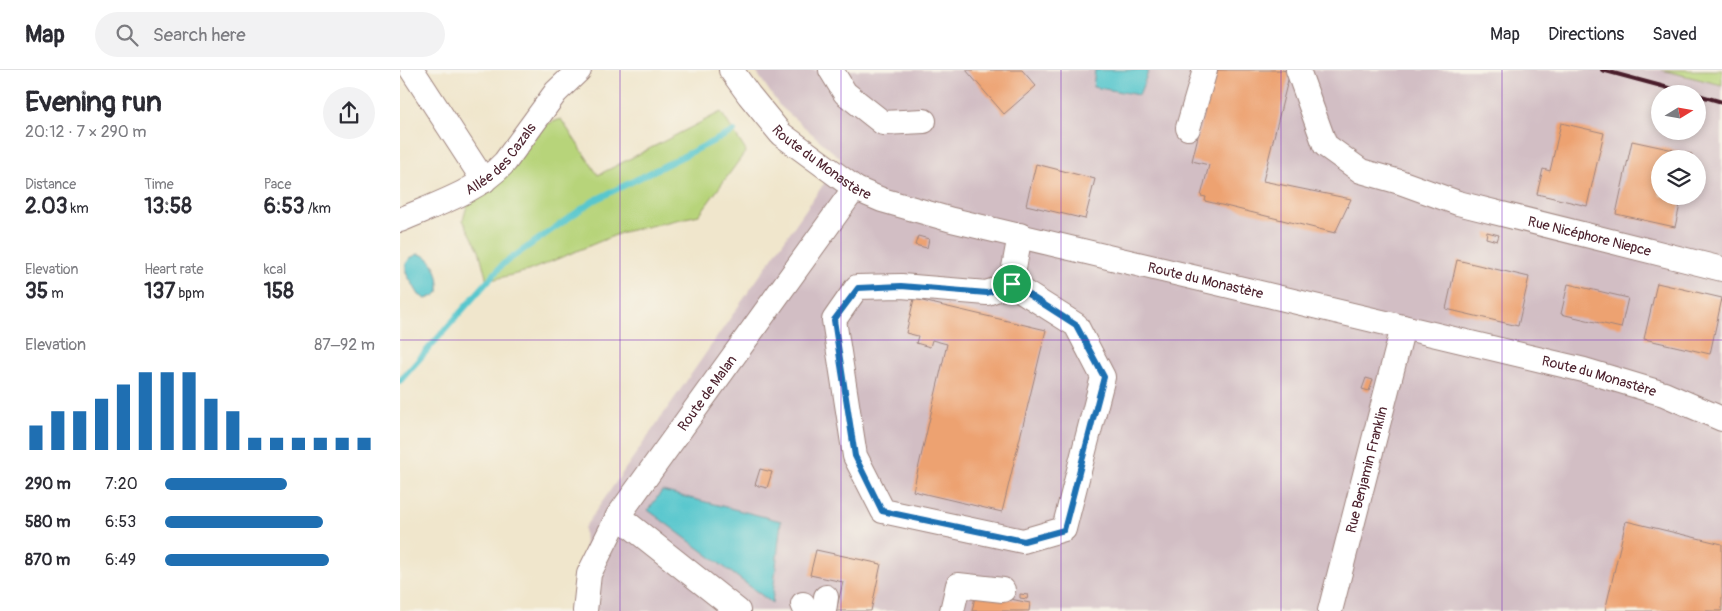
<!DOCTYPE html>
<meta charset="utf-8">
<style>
:root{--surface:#fff;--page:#f2f2f3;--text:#2b2b33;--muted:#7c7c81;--line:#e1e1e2;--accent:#1f6fb2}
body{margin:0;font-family:Pangolin,sans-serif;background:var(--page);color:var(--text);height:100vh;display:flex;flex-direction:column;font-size:19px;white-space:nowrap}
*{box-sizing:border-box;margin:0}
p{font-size:16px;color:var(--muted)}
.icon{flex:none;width:28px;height:28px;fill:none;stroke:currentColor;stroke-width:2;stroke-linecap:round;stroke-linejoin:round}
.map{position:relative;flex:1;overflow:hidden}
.drawer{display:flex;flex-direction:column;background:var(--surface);width:400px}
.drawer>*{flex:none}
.needle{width:32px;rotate:79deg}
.controls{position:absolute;left:1251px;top:15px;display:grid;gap:10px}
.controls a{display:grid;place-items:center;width:55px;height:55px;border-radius:50%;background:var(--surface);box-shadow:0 2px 8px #0003;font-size:25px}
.pin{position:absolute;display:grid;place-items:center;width:42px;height:42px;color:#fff;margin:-21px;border:2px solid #fff;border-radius:50%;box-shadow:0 1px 5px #0007}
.round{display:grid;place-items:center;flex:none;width:52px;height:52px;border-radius:26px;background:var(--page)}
.head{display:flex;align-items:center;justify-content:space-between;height:85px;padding:0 25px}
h1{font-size:28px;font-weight:700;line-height:38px}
.stats{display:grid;grid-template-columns:repeat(3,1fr);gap:8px;height:85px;padding:5px 25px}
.stats div{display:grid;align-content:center}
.stats b{font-size:21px;font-weight:700}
.stats small{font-size:14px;font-weight:400}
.stats p{font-size:14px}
.chart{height:140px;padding:10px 25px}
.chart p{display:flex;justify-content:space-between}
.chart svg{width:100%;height:90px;margin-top:5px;stroke:var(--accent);stroke-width:6}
ul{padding:0 25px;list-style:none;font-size:16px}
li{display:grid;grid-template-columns:80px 60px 1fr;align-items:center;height:38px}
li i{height:12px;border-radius:6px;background:var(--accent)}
header{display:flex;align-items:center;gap:30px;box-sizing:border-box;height:70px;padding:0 25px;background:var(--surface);border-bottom:1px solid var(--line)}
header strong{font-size:24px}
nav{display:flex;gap:28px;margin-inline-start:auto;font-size:18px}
.search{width:350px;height:45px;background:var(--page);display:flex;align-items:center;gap:12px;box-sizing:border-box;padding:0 18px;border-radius:28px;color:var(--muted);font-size:19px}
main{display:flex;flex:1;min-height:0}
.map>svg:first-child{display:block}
.industrial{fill:#d2bec4;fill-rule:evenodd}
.green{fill:#b7d47a;stroke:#807a52}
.water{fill:#59c7ce;stroke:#52737c}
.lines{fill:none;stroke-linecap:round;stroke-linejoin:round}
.stream{stroke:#59c7ce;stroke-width:6}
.building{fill:#eda271}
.minor-casing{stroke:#9d827c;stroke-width:26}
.minor{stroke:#fff;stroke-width:24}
.rail{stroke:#4a1f2b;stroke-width:4}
.route-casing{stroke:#fff;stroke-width:10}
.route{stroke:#1f6fb2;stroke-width:6}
.grid{fill:none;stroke:#7b2cbf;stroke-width:1;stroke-opacity:0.55}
.labels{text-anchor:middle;stroke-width:5;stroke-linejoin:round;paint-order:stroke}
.street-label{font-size:14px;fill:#4a1f2b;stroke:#f7f3e8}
</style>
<header>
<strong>Map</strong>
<div class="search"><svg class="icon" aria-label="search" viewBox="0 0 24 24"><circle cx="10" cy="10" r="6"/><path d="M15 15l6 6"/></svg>Search here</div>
<nav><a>Map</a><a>Directions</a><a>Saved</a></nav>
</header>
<main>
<section class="drawer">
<div class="head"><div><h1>Evening run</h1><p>20:12 · 7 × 290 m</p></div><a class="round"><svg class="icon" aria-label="share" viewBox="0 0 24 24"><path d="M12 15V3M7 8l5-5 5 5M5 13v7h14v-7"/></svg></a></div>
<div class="stats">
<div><p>Distance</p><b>2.03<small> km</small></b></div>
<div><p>Time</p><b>13:58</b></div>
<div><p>Pace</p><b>6:53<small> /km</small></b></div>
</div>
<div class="stats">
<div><p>Elevation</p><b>35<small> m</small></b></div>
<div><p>Heart rate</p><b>137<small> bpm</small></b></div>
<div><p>kcal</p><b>158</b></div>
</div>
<div class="chart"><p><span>Elevation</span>87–92 m</p>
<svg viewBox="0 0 160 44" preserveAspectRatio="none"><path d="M5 44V32M15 44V25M25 44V25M35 44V19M45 44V12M55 44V6M65 44V6M75 44V6M85 44V19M95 44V25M105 44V38M115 44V38M125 44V38M135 44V38M145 44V38M155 44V38"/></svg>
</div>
<ul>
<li><b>290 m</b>7:20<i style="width:58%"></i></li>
<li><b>580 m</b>6:53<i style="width:75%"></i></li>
<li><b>870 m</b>6:49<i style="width:78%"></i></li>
</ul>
</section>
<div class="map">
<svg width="1322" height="541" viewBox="0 0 1322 541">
<rect width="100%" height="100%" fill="#f7f3e8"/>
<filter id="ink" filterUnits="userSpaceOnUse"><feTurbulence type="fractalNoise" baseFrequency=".02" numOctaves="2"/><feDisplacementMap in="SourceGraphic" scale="10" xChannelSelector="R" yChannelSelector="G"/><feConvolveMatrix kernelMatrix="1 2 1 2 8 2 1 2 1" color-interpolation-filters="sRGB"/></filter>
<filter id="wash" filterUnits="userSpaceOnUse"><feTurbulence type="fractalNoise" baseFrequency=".0096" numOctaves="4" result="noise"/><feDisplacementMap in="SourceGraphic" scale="20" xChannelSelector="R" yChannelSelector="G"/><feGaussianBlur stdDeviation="1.12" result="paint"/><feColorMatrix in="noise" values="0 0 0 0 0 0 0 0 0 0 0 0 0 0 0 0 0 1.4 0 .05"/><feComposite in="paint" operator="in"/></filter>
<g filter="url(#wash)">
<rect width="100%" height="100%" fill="#f0e6cc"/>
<!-- industrial -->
<path class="industrial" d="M355,0H1262L1322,15V541H188L184,458L441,89L379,35ZM1260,24H1298V61H1260ZM1260,89H1298V126H1260Z"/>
<!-- green -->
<g class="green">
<path d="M1262,0H1322V15Z"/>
<path d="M321,42L346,81L299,145L223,162L128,201L87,211L79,180L63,150L75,108L114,66L161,49L198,105Z"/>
</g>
<!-- water -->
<g class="water">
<path d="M695,0H749L739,25L693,17Z"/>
<path d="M18,184C35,186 40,207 39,222L34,226L26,229L19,225L6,203V194L10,188Z"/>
<path d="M262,421L381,451L372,533L248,440Z"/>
</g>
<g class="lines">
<!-- stream -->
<path class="stream" d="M0,311L103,194L193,131L334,61"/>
</g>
<g id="blocks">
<!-- building -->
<g class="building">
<path d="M566,0H622L636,16L604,44Z"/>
<path d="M814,0H882L890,2L863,111L951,129L935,163L805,131L806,127L801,126L809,95L792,91Z"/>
<path d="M1161,53L1204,63L1187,136L1137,124L1143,99L1150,101Z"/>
<path d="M1232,71L1292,84L1291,89H1260V126H1282L1275,157L1216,144Z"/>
<path d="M636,94L695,109L685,149L626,135Z"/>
<path d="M1087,162L1099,165L1097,171L1086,168Z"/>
<path d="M518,166L529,169L527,178L515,175Z"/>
<path d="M1057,190L1129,207L1118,256L1046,239Z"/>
<path d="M1257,213L1322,228L1310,284L1244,269Z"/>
<path d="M1168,214L1228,228L1221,258L1161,244Z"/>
<path d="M514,229L646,260L602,442L513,421L547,274L532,270L530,277L516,273L518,266L506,263Z"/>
<path d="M966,308L973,310L969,321L962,319Z"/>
<path d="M360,399L372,402L367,418L355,415Z"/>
<path d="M1226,451L1322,474V541H1205Z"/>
<path d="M416,480L481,494L471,541H436L443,512L410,505Z"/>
<path d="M576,522L630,533L629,541H572Z"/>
<path d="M620,524L628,525L627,529L620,528Z"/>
</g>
</g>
</g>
<g filter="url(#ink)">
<use href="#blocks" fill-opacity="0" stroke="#9d827c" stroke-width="1"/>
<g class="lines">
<defs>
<g id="minor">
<path d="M12,0L84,111"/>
<path id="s1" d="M331,0L349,25L381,64L456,119L482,130L552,150L1184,300L1264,324L1322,349"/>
<path d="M431,0L445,23L483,53L524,51"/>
<path id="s2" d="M898,0L925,75L961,101L1000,112L1058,133L1322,199"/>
<path d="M788,58L805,0"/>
<path id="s3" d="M0,150C37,134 77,122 105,92L156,22L179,0"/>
<path d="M611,214L676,255L703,307L664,459L623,471L483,441L455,386L434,250L457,217L501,216L587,223Z"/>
<path d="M611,214L620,165"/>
<path d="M218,446L338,541"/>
<path d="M403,534L406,541"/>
<path id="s4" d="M185,541L189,504L218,446L449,126L456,119"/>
<path d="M424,541L426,527"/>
<path d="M552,541L558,515L603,520"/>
<path id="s5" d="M930,541L1003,257"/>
</g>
</defs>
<!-- minor casing -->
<use href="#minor" class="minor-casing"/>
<!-- minor -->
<use href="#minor" class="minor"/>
<!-- rail -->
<g class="rail">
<path d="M1202,0L1291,24"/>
<path d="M1298,25L1322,32"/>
</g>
</g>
</g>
<g class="lines" filter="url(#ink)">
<defs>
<path id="route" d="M612,214L676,255L704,307L664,460L624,471L482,441L455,386L434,250L458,218L501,216L587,223Z"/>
</defs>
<!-- route casing -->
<use href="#route" class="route-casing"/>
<!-- route -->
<use href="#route" class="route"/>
</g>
<!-- grid -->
<path class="grid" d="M220,0V541M441,0V541M661,0V541M881,0V541M1102,0V541M0,270H1322"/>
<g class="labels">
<!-- street labels -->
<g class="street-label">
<text dy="5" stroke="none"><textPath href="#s3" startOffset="120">Allée des Cazals</textPath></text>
<text dy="5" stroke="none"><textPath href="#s1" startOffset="131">Route du Monastère</textPath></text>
<text dy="5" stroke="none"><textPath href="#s2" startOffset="362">Rue Nicéphore Niepce</textPath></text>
<text dy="5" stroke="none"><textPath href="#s1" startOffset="536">Route du Monastère</textPath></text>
<text dy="5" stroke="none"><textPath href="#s1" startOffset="941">Route du Monastère</textPath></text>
<text dy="5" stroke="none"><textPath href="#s4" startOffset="254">Route de Malan</textPath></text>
<text dy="5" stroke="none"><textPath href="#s5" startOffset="146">Rue Benjamin Franklin</textPath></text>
</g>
</g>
</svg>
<div class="controls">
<a><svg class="needle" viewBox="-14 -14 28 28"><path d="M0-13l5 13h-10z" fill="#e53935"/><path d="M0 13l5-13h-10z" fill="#7c7c81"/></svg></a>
<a><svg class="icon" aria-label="layers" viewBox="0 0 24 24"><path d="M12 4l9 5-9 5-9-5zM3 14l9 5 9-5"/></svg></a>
</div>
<div class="pin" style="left:612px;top:214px;background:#1e9e55"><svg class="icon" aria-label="arrive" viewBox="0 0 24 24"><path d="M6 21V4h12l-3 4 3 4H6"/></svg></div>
</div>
</main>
